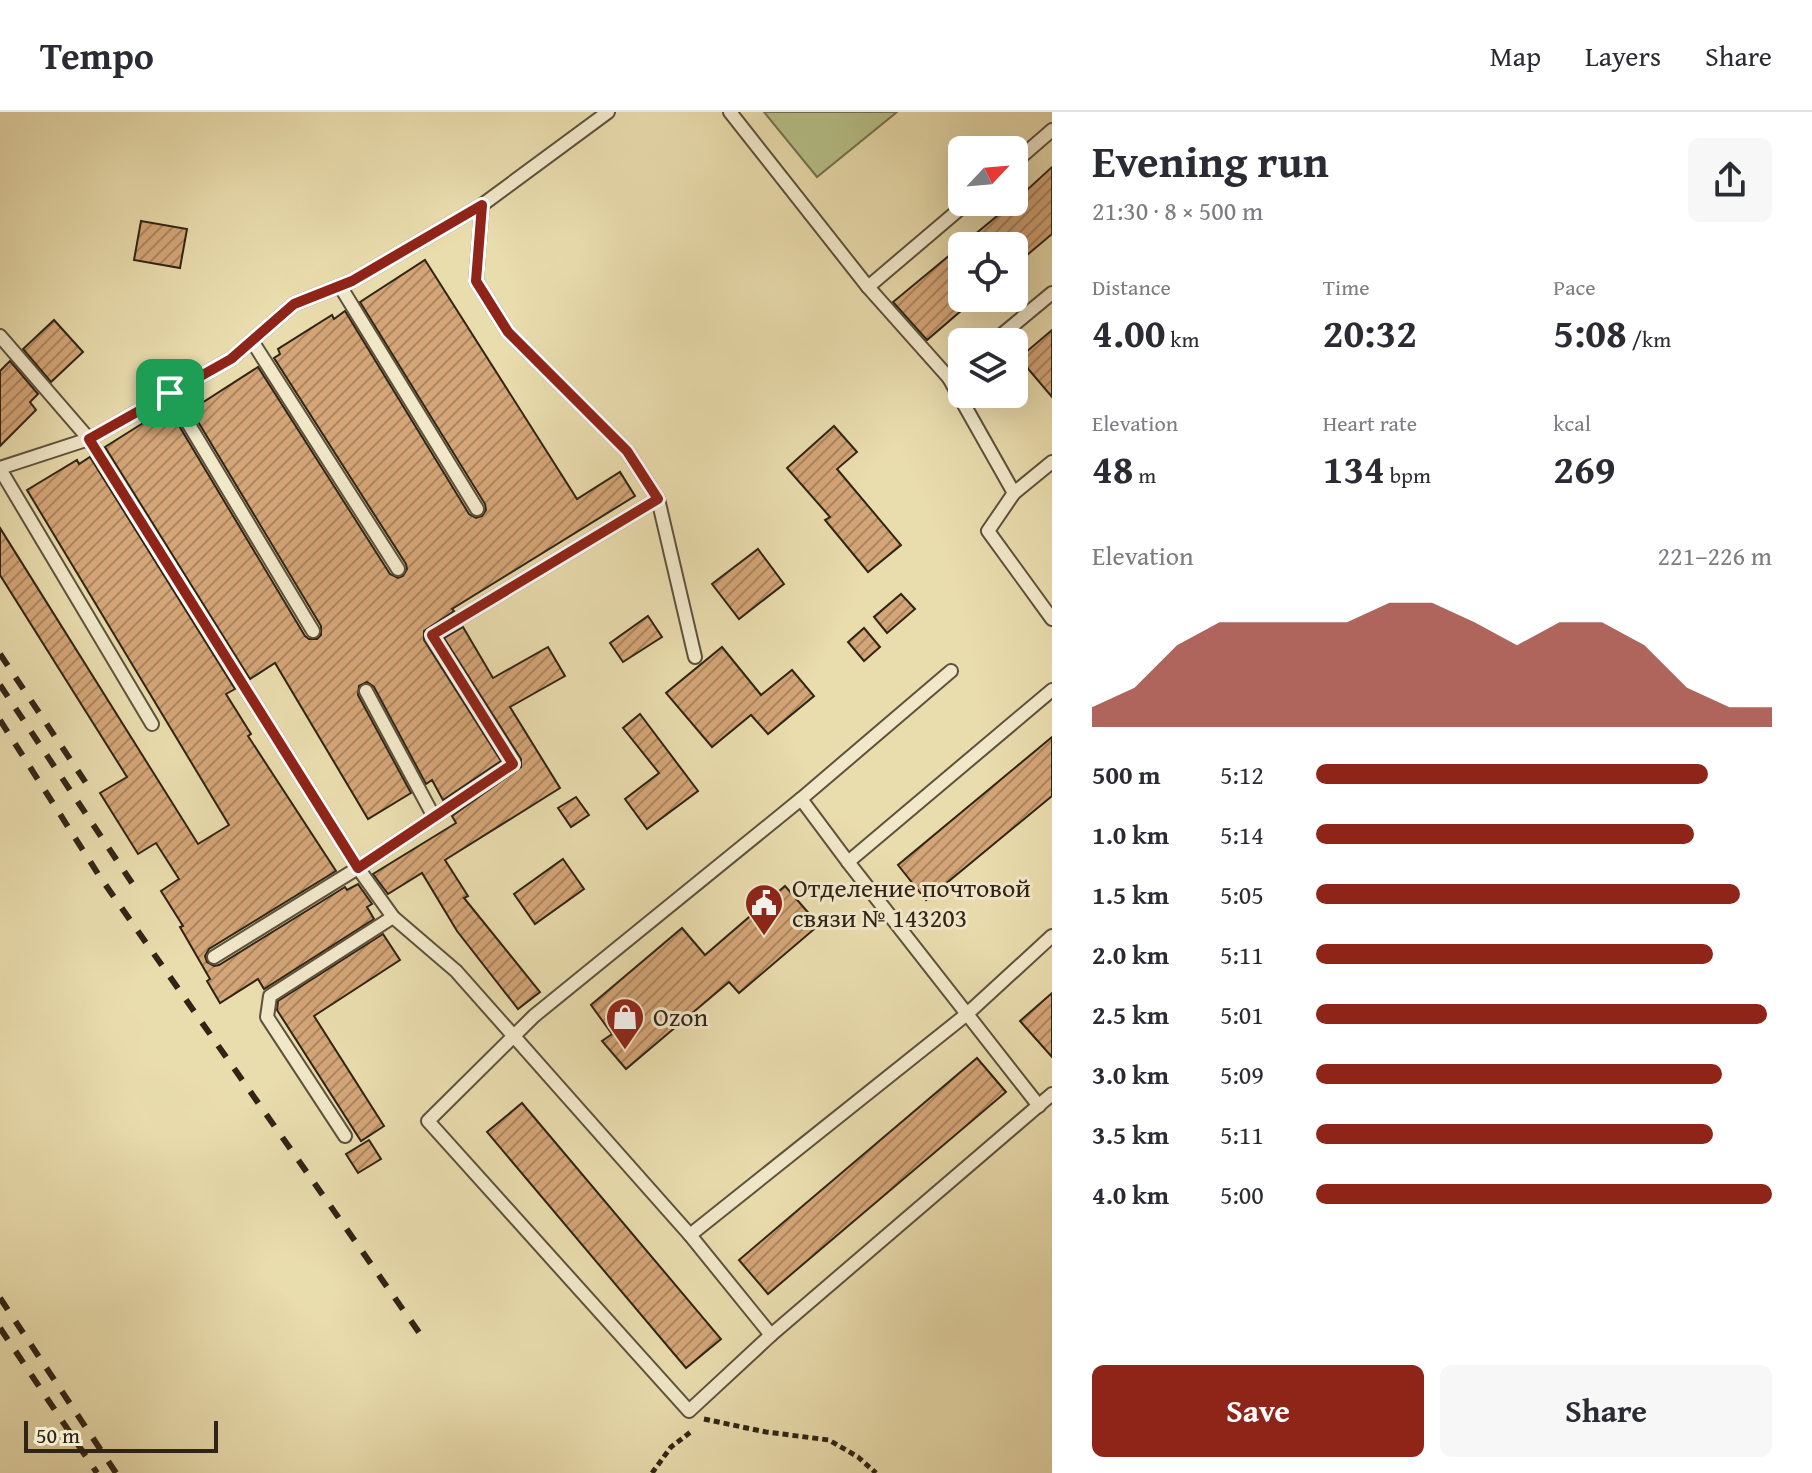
<!DOCTYPE html>
<meta charset="utf-8">
<style>
:root{--surface:#fff;--page:#f7f7f7;--text:#2b2b33;--muted:#7c7c81;--line:#e1e1e2;--accent:#8f2418}
body{margin:0;font-family:"Gentium Book Plus",serif;background:var(--page);color:var(--text);height:100vh;display:flex;flex-direction:column;font-size:30px;white-space:nowrap}
*{box-sizing:border-box;margin:0}
p{font-size:26px;color:var(--muted)}
.icon{flex:none;width:44px;height:44px;fill:none;stroke:currentColor;stroke-width:2;stroke-linecap:round;stroke-linejoin:round}
.map{position:relative;flex:1;overflow:hidden}
.side{display:flex;flex-direction:column;background:var(--surface);width:760px}
.side>*{flex:none}
.needle{width:52px;rotate:64deg}
.tools{position:absolute;left:948px;top:24px;display:grid;gap:16px}
.tools a{display:grid;place-items:center;width:80px;height:80px;border-radius:12px;background:var(--surface);box-shadow:0 8px 32px #0002;font-size:40px}
.scale{position:absolute;left:24px;bottom:20px;width:194px;box-sizing:border-box;padding-left:8px;border:4px solid #302417;border-top:0;font-size:22px;line-height:28px;white-space:nowrap;color:#302417;-webkit-text-stroke:6px #f1e8ca;paint-order:stroke}
.pin{position:absolute;display:grid;place-items:center;width:68px;height:68px;color:#fff;margin:-34px;border-radius:16px;box-shadow:0 4px 12px #0006}
.round{display:grid;place-items:center;flex:none;width:84px;height:84px;border-radius:12px;background:var(--page)}
.head{display:flex;align-items:center;justify-content:space-between;height:136px;padding:0 40px}
h1{font-size:44px;font-weight:600;line-height:60px}
.stats{display:grid;grid-template-columns:repeat(3,1fr);gap:12px;height:136px;padding:8px 40px}
.stats div{display:grid;align-content:center}
.stats b{font-size:40px;font-weight:600}
.stats small{font-size:22px;font-weight:400}
.stats p{font-size:22px}
.chart{height:224px;padding:16px 40px}
.chart p{display:flex;justify-content:space-between}
.chart svg{width:100%;height:144px;margin-top:8px;fill:var(--accent);opacity:.7}
.action{display:flex;gap:16px;margin-top:auto;padding:16px 40px}
.action a{flex:1;height:92px;border-radius:12px;background:var(--accent);color:#fff;font-size:32px;font-weight:600;line-height:92px;text-align:center}
.action a+a{background:var(--page);color:var(--text)}
ul{padding:0 40px;list-style:none;font-size:26px}
li{display:grid;grid-template-columns:128px 96px 1fr;align-items:center;height:60px}
li i{height:20px;border-radius:10px;background:var(--accent)}
header{display:flex;align-items:center;gap:48px;box-sizing:border-box;height:112px;padding:0 40px;background:var(--surface);border-bottom:2px solid var(--line)}
header strong{font-size:38px}
nav{display:flex;gap:44px;margin-inline-start:auto;font-size:28px}
main{display:flex;flex:1;min-height:0}
.map>svg:first-child{display:block}
.pitch{fill:#b7c089;stroke:#747250;stroke-width:2}
.building{fill:url(#building-hatch);stroke:#302417;stroke-width:2}
.lines{fill:none;stroke-linecap:round;stroke-linejoin:round}
.lane-casing{stroke:#5e523c;stroke-width:16}
.path{stroke:#302417;stroke-width:5;stroke-dasharray:6 4;stroke-linecap:butt}
.lane{stroke:#f1e8ca;stroke-width:12}
.rail{stroke:#302417;stroke-width:6;stroke-dasharray:14 14;stroke-linecap:butt}
.route-casing{stroke:#fff;stroke-width:16}
.route{stroke:#8f2418;stroke-width:10}
.labels{text-anchor:middle;stroke-width:6;stroke-linejoin:round;paint-order:stroke}
.poi-label{font-size:26px;fill:#302417;stroke:#f1e8ca;text-anchor:start}
</style>
<header>
<strong>Tempo</strong>
<nav><a>Map</a><a>Layers</a><a>Share</a></nav>
</header>
<main>
<div class="map">
<svg width="1052" height="1361" viewBox="0 0 1052 1361">
<defs>
<pattern id="building-hatch" width="6" height="6" patternUnits="userSpaceOnUse" patternTransform="scale(2)"><rect width="6" height="6" fill="#d4a576"/><path d="M-1 1l2-2M0 6l6-6M5 7l2-2" fill="none" stroke="#ac8660"/></pattern>
</defs>
<rect width="100%" height="100%" fill="#e9dcad"/>
<filter id="stains"><feTurbulence type="fractalNoise" baseFrequency=".0025" numOctaves="4"/><feColorMatrix values="0 0 0 0 .2 0 0 0 0 .09 0 0 0 0 .02 0 0 0 .5 -.17"/></filter>
<radialGradient id="worn" r=".72"><stop offset=".6" stop-color="#630" stop-opacity="0"/><stop offset="1" stop-color="#630" stop-opacity=".3"/></radialGradient>
<!-- pitch -->
<path class="pitch" d="M764,0H897L817,65Z"/>
<!-- building -->
<g class="building">
<path d="M1052,55V122L1014,154V134H962V198L927,228L893,190L1014,90Z"/>
<path d="M141,109L187,117L180,156L134,148Z"/>
<path d="M425,148L577,387L620,360L635,384L452,497L454,499L424,519V528L501,649L443,688L432,668L426,672L374,575L367,570L359,574L358,583L411,681L368,707L275,551L250,567L105,335L159,301L167,312L175,307L305,524L309,527H317L321,523V514L191,298L258,255L390,462L398,466L403,464L407,457L406,452L274,246L280,242L278,237L332,203L334,207L345,199L469,402L476,406L482,404L486,398L485,392L360,190Z"/>
<path d="M54,208L83,240L51,270L23,237Z"/>
<path d="M1052,218V285L1019,246Z"/>
<path d="M10,249L38,282L30,290L36,298L0,334V259Z"/>
<path d="M834,314L857,340L837,357L901,433L868,460L825,408L830,405L787,356Z"/>
<path d="M90,345L235,577L226,582L251,622L248,624L336,759L209,837L205,844L207,850L214,854L219,853L345,775L347,778L358,772L372,792L367,795L374,807L264,877L258,867L220,891L207,869L210,867L180,815L183,814L161,779L179,767L156,731L138,742L100,681L127,665L0,463V416L198,732L229,713L27,378L77,348L79,352Z"/>
<path d="M758,437L784,472L739,507L712,472Z"/>
<path d="M901,482L915,497L887,521L874,505Z"/>
<path d="M648,504L662,525L623,550L610,531Z"/>
<path d="M463,515L493,566L548,535L565,564L510,595L560,676L445,748L468,784L464,786L540,880L518,897L457,819L422,761L388,782L373,762L456,711L452,704L521,655V647L444,526Z"/>
<path d="M864,516L880,535L864,549L848,530Z"/>
<path d="M722,535L761,583L792,558L814,584L768,622L751,603L712,635L666,581Z"/>
<path d="M640,602L698,679L647,717L625,687L659,661L623,616Z"/>
<path d="M1052,625V684L926,788L898,753Z"/>
<path d="M576,685L589,703L571,715L558,696Z"/>
<path d="M563,747L584,777L535,812L514,782Z"/>
<path d="M785,774L819,813L739,881L729,870L626,957L602,929L612,922L591,893L682,816L705,843Z"/>
<path d="M383,822L400,848L314,904L384,1014L361,1029L277,898L278,889Z"/>
<path d="M1052,881V945L1020,909Z"/>
<path d="M977,946L1006,980L768,1182L739,1148Z"/>
<path d="M522,991L721,1227L686,1256L487,1020Z"/>
<path d="M369,1028L381,1047L358,1061L346,1042Z"/>
</g>
<g class="lines">
<defs>
<g id="lane">
<path d="M608,0L482,93L476,169L508,220L627,339L658,387L695,545"/>
<path d="M730,0L868,175L949,266L1014,381L988,419L1052,507"/>
<path d="M1014,51L1052,18"/>
<path d="M340,174L477,397"/>
<path d="M868,175L968,90"/>
<path d="M0,224L89,327L358,756L513,652L432,523L658,387"/>
<path d="M252,229L398,457"/>
<path d="M993,230L1052,181"/>
<path d="M949,266L962,256"/>
<path d="M170,281L313,519"/>
<path d="M0,356L89,327L231,247L294,192L352,169L482,93"/>
<path d="M0,357L152,612"/>
<path d="M1014,381L1052,350"/>
<path d="M1052,578L848,750L801,687L534,904L428,1009L689,1299L771,1223L1052,982"/>
<path d="M366,579L434,705"/>
<path d="M801,687L951,559"/>
<path d="M848,750L1039,994"/>
<path d="M214,845L358,756L393,805L456,859L690,1123"/>
<path d="M345,1024L267,905L270,884L393,805"/>
<path d="M771,1223L690,1123L967,902L1052,824"/>
</g>
</defs>
<!-- lane casing -->
<use href="#lane" class="lane-casing"/>
<!-- path -->
<g class="path">
<path d="M704,1307L766,1320L829,1328L858,1345L876,1361"/>
<path d="M652,1361L671,1335L692,1319"/>
</g>
<!-- lane -->
<use href="#lane" class="lane"/>
<!-- rail -->
<g class="rail">
<path d="M0,542L88,674"/>
<path d="M0,573L138,780"/>
<path d="M0,608L100,765L425,1229"/>
<path d="M0,1186L116,1361"/>
<path d="M0,1216L97,1361"/>
</g>
</g>
<g class="lines">
<defs>
<path id="route" d="M482,93L476,169L508,220L627,339L658,387L432,523L513,652L358,756L89,327L231,247L294,192L352,169Z"/>
</defs>
<!-- route casing -->
<use href="#route" class="route-casing"/>
<!-- route -->
<use href="#route" class="route"/>
</g>
<!-- icons -->
<defs>
<symbol id="civic-pin" viewBox="-11 -11 22 30"><path d="M0 17L-7.5 6A9.5 9.5 0 1 1 7.5 6Z" fill="#8f2418" stroke="#f1e8ca"/><path d="M-.6-6.5H3V-4.5H.6V-3L4-1V1h2V6H-6V1h2V-1L-.6-3ZM-1.2 2.5V6h2.4V2.5Z" fill="#fff"/></symbol>
<symbol id="shop-pin" viewBox="-11 -11 22 30"><path d="M0 17L-7.5 6A9.5 9.5 0 1 1 7.5 6Z" fill="#8f2418" stroke="#f1e8ca"/><path d="M-5-2.5h2.3a2.7 3.5 0 0 1 5.4 0H5L5.5 6h-11ZM-1.5-2.5h3a1.5 2.3 0 0 0-3 0Z" fill="#fff"/></symbol>
</defs>
<g fill-rule="evenodd">
<use href="#civic-pin" x="742" y="769" width="44" height="60"/>
<use href="#shop-pin" x="603" y="883" width="44" height="60"/>
</g>
<g class="labels">
<!-- poi labels -->
<g class="poi-label">
<text x="792" y="785">Отделение почтовой<tspan x="792" dy="30">связи № 143203</tspan></text>
<text x="653" y="914">Ozon</text>
</g>
</g>
<rect width="100%" height="100%" filter="url(#stains)"/>
<rect width="100%" height="100%" fill="url(#worn)"/>
</svg>
<div class="tools">
<a><svg class="needle" viewBox="-14 -14 28 28"><path d="M0-13l5 13h-10z" fill="#e53935"/><path d="M0 13l5-13h-10z" fill="#7c7c81"/></svg></a>
<a><svg class="icon" aria-label="locate" viewBox="0 0 24 24"><circle cx="12" cy="12" r="6"/><path d="M12 2v4M12 18v4M2 12h4M18 12h4"/></svg></a>
<a><svg class="icon" aria-label="layers" viewBox="0 0 24 24"><path d="M12 4l9 5-9 5-9-5zM3 14l9 5 9-5"/></svg></a>
</div>
<div class="scale">50 m</div>
<div class="pin" style="left:170px;top:281px;background:#1e9e55"><svg class="icon" aria-label="arrive" viewBox="0 0 24 24"><path d="M6 21V4h12l-3 4 3 4H6"/></svg></div>
</div>
<section class="side">
<div class="head"><div><h1>Evening run</h1><p>21:30 · 8 × 500 m</p></div><a class="round"><svg class="icon" aria-label="share" viewBox="0 0 24 24"><path d="M12 15V3M7 8l5-5 5 5M5 13v7h14v-7"/></svg></a></div>
<div class="stats">
<div><p>Distance</p><b>4.00<small> km</small></b></div>
<div><p>Time</p><b>20:32</b></div>
<div><p>Pace</p><b>5:08<small> /km</small></b></div>
</div>
<div class="stats">
<div><p>Elevation</p><b>48<small> m</small></b></div>
<div><p>Heart rate</p><b>134<small> bpm</small></b></div>
<div><p>kcal</p><b>269</b></div>
</div>
<div class="chart"><p><span>Elevation</span>221–226 m</p>
<svg viewBox="0 0 160 44" preserveAspectRatio="none"><path d="M0 44V38L10 32L20 19L30 12L40 12L50 12L60 12L70 6L80 6L90 12L100 19L110 12L120 12L130 19L140 32L150 38L160 38V44z"/></svg>
</div>
<ul>
<li><b>500 m</b>5:12<i style="width:86%"></i></li>
<li><b>1.0 km</b>5:14<i style="width:83%"></i></li>
<li><b>1.5 km</b>5:05<i style="width:93%"></i></li>
<li><b>2.0 km</b>5:11<i style="width:87%"></i></li>
<li><b>2.5 km</b>5:01<i style="width:99%"></i></li>
<li><b>3.0 km</b>5:09<i style="width:89%"></i></li>
<li><b>3.5 km</b>5:11<i style="width:87%"></i></li>
<li><b>4.0 km</b>5:00<i style="width:100%"></i></li>
</ul>
<div class="action"><a>Save</a><a>Share</a></div>
</section>
</main>
